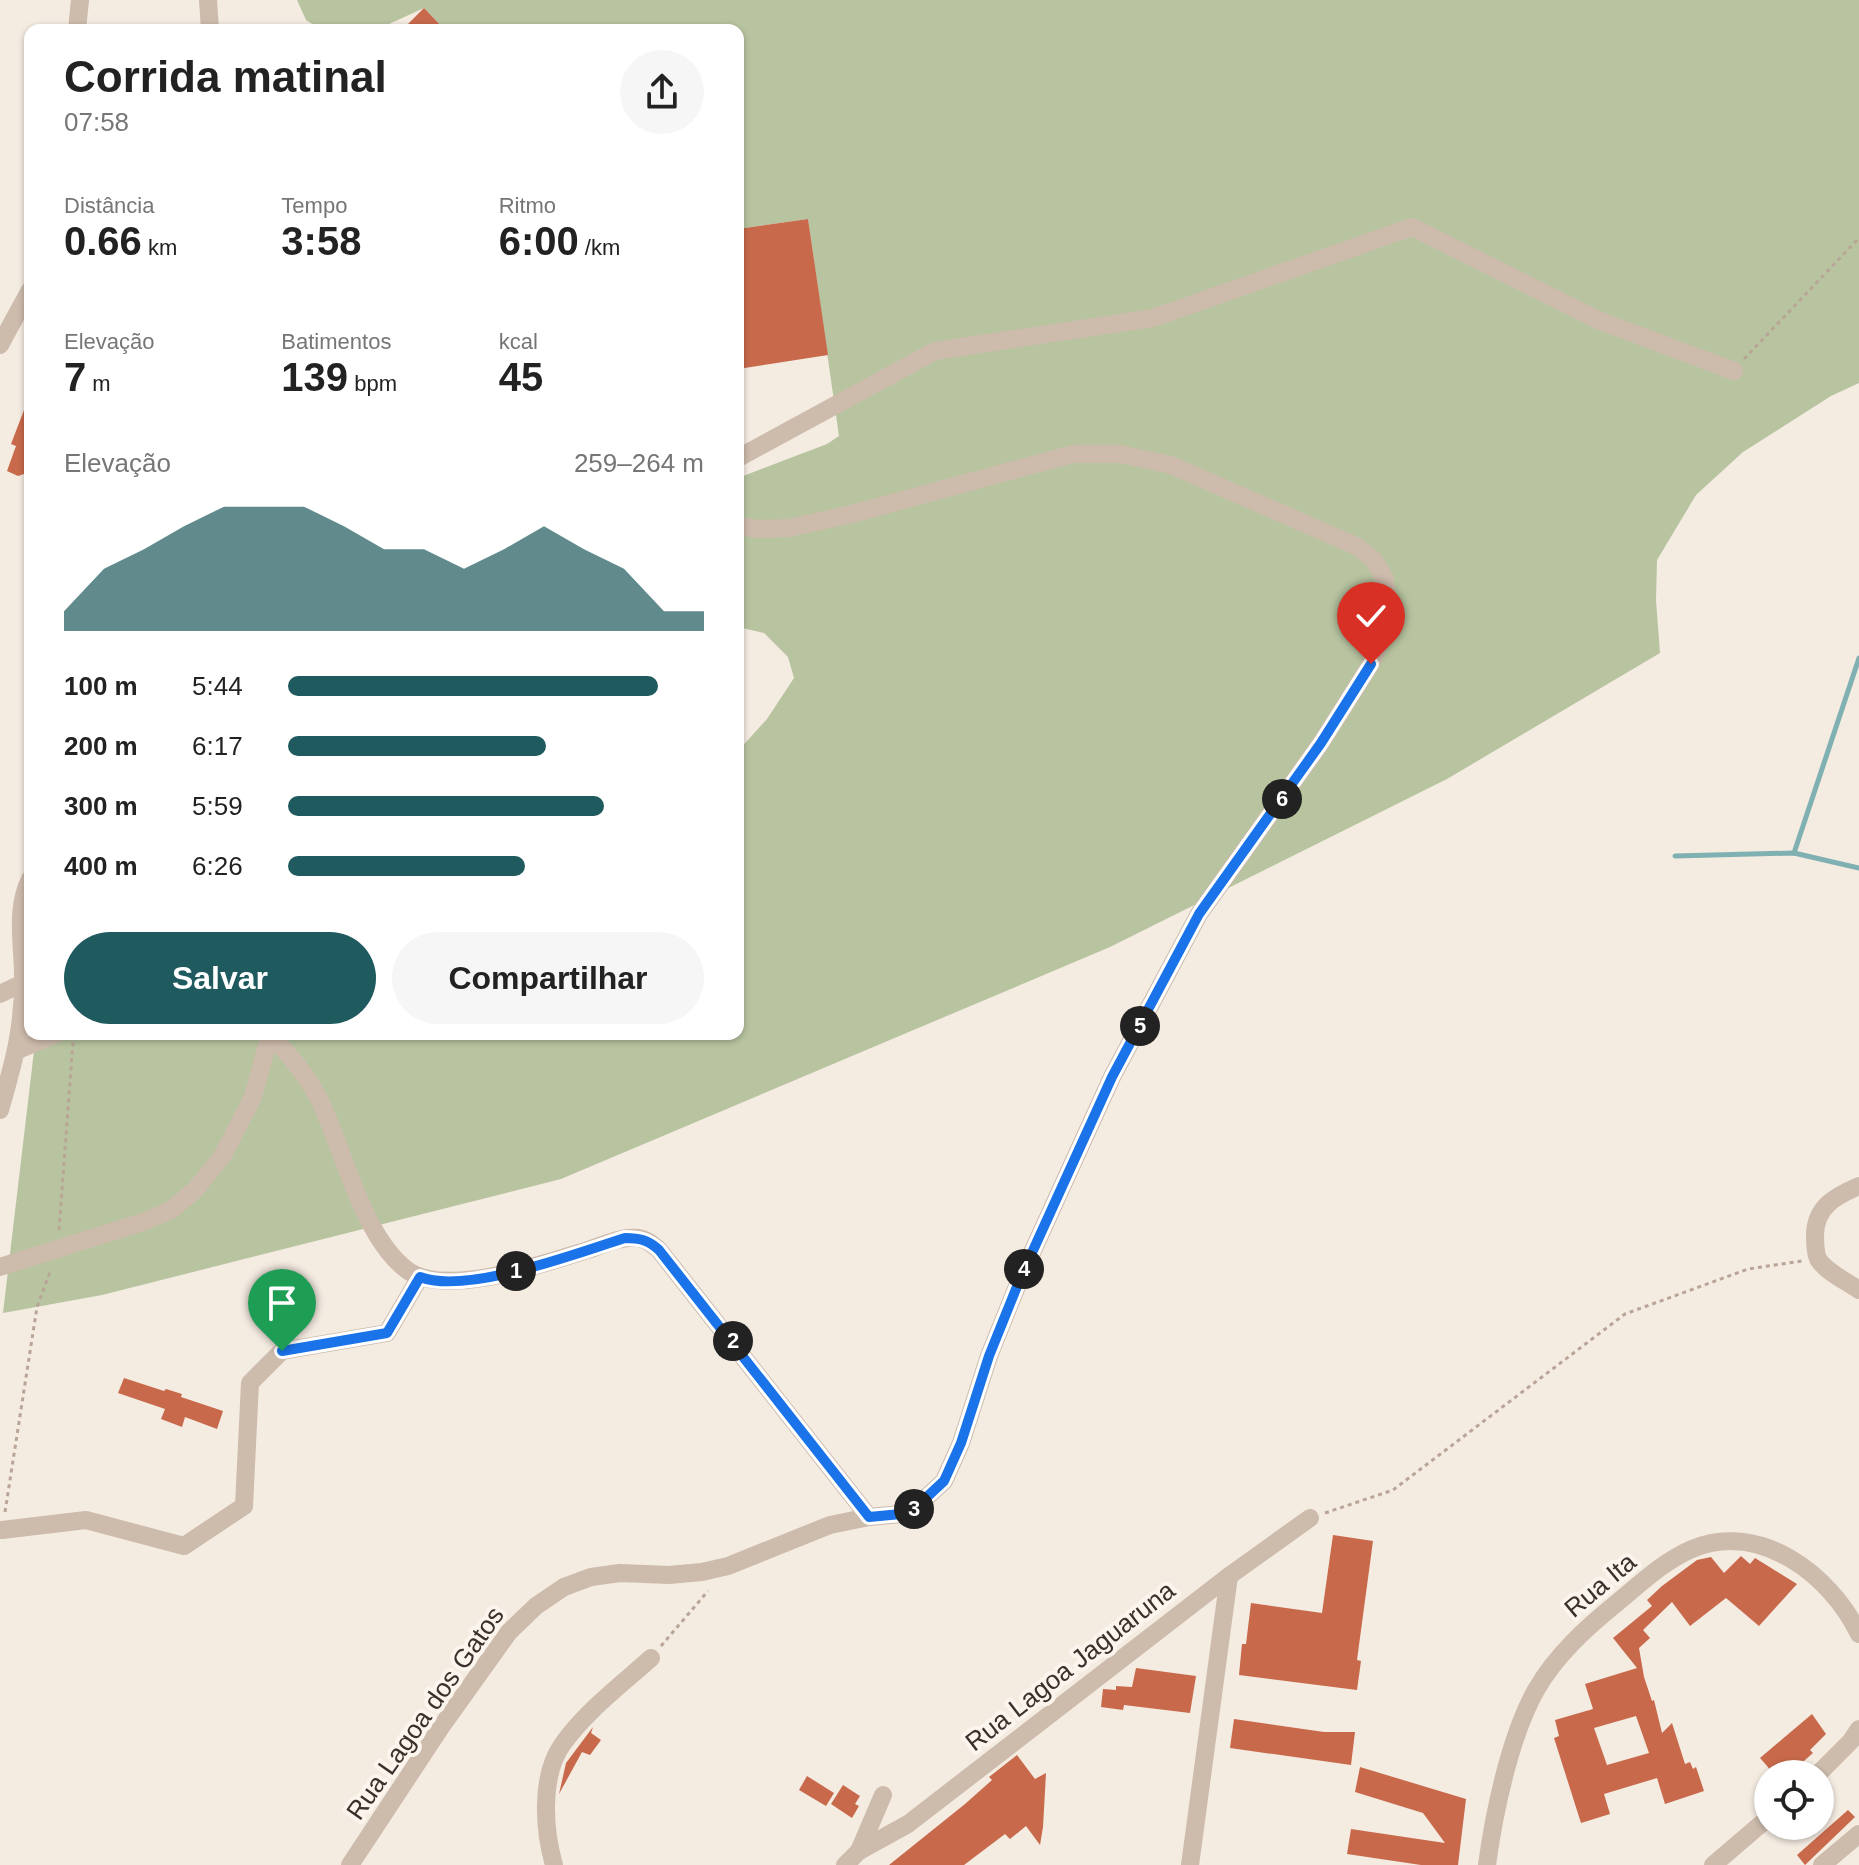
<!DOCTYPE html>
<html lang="pt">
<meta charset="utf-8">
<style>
:root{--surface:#fff;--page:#f6f6f6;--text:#222;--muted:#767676;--accent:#1f5a5e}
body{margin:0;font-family:Helvetica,sans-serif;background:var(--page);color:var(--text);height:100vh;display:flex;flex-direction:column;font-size:30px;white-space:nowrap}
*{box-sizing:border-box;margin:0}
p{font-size:26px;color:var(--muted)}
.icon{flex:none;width:44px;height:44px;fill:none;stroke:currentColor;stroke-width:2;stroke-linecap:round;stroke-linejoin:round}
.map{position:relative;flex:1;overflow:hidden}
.sheet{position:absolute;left:24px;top:24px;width:720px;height:1016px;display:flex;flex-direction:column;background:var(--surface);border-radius:16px;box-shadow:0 2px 6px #0004}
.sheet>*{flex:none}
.buttons{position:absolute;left:1754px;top:1760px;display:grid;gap:16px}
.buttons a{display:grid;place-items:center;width:80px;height:80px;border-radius:50%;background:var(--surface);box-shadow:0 2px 6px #0004;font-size:40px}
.pin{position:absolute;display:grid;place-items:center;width:68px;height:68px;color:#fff;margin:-82px -34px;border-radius:50% 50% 50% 0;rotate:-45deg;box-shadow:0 0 8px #0007}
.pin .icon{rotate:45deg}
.km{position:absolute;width:40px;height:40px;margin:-20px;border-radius:50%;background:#222;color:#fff;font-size:22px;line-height:40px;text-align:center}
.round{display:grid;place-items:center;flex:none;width:84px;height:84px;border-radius:42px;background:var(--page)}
.head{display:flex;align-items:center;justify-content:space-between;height:136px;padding:0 40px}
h1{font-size:44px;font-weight:700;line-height:60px}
.stats{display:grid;grid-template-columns:repeat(3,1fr);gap:12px;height:136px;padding:8px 40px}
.stats div{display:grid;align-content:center}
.stats b{font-size:40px;font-weight:700}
.stats small{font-size:22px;font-weight:400}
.stats p{font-size:22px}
.chart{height:224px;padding:16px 40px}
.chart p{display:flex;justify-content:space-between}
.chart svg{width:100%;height:144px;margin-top:8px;fill:var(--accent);opacity:.7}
.action{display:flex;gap:16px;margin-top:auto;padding:16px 40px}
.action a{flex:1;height:92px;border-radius:48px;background:var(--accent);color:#fff;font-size:32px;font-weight:700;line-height:92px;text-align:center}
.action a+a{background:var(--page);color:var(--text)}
ul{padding:0 40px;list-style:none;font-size:26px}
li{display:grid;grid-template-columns:128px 96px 1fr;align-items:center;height:60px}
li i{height:20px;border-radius:10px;background:var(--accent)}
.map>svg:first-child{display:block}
.green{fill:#b8c4a0}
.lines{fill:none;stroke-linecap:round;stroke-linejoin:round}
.stream{stroke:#7fb0b2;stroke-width:5}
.building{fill:#c8694b;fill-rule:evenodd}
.path{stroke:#b9a596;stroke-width:3;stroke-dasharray:4 4;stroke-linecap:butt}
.minor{stroke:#cdbbac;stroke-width:18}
.route-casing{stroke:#fff;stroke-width:16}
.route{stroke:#1a73e8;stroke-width:10}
.labels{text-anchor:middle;stroke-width:8;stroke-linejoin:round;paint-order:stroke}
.street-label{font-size:26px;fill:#3b302b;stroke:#fbf5ee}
</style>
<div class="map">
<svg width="1859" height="1865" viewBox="0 0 1859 1865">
<rect width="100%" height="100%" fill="#f4ebe1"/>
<!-- green -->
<path class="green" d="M297,0H1859V383L1831,396L1743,452L1696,495L1657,560L1656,600L1660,653L1447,779L1110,947L561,1179L102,1295L3,1313L36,1034H738V751L767,719L794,678L788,657L764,633L738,627V478L827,444L839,436L808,219L738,229V30H445L424,8L376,30H322L306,20Z"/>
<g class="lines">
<!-- stream -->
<g class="stream">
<path d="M1794,853L1859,658"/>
<path d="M1675,856L1794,853L1859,868"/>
</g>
</g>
<!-- building -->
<g class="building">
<path d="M424,8L445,30H402Z"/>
<path d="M808,219L828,355L738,369V229Z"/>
<path d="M29,397L30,451L27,473L18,476L7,471L16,446L11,444Z"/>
<path d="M124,1378L164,1391L166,1389L182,1394L181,1397L223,1411L217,1429L185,1417L182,1427L161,1419L165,1409L118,1393Z"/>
<path d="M1333,1535L1373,1541L1357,1660L1361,1661L1357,1690L1239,1675L1242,1644H1246L1251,1603L1322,1613Z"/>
<path d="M1741,1556L1750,1564L1755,1558L1797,1584L1759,1626L1726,1598L1690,1626L1672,1602L1643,1630L1650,1638L1639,1648L1644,1677L1652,1701L1654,1700L1662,1733L1672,1723L1685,1764L1690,1762L1693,1769L1696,1767L1704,1791L1665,1804L1657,1778L1604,1794L1610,1814L1581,1823L1554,1738L1559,1736L1555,1720L1593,1709L1585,1684L1637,1668L1613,1638L1652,1606L1647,1600L1662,1586L1697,1560L1711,1557L1724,1573ZM1636,1716L1649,1753L1607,1765L1594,1728Z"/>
<path d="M1136,1668L1196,1676L1190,1713L1124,1705L1123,1710L1101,1707L1103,1689L1116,1690V1686L1132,1687Z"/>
<path d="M1812,1714L1826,1734L1810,1750L1813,1753L1789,1774H1774L1760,1758Z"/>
<path d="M1234,1719L1324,1732H1355L1351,1765L1230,1748Z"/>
<path d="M593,1727L591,1733L601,1740L590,1755L582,1752L559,1794L566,1763Z"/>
<path d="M1017,1755L1035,1779L1046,1773L1043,1827L1040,1845L1026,1826L1010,1839L1005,1834L964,1865H889L965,1804L992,1780L989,1777Z"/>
<path d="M1360,1767L1466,1799L1458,1865H1421L1347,1854L1351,1829L1445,1843L1423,1813L1355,1792Z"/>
<path d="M807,1776L834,1793L826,1806L799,1790Z"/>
<path d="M843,1785L860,1796L855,1804L859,1806L852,1818L831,1804Z"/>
<path d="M1848,1810L1855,1817L1805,1865L1797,1855Z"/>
</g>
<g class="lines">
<!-- path -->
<g class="path">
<path d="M1744,359L1859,238"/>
<path d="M59,1230L73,1042"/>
<path d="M5,1512L37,1307L50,1272"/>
<path d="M1325,1513L1393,1490L1625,1314L1748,1269L1802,1261"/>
<path d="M661,1646L708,1591"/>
</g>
<!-- minor -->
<g class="minor">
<path d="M208,0L210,30"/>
<path d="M77,30L80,0"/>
<path d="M0,345L30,290"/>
<path d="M738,458L935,351L1153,318L1412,227L1598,320L1734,371"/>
<path d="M0,994L23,983"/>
<path d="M270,1034C290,1056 308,1076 321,1103C344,1152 363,1237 407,1270C446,1299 548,1262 591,1249C605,1244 623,1236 638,1238C647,1239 653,1245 659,1250L869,1517L901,1514L914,1509L944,1481L961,1443L989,1356L1020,1279L1112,1077L1199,914L1321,743L1371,664L1385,629L1388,604L1385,579L1374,560L1356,546L1171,465L1120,454H1073L852,514L789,528L758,529L738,526"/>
<path d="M18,1050L56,1034"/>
<path d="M0,1110C13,1065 23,1030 23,983C24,948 14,911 30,879"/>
<path d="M1859,1186C1836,1196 1816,1206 1815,1234C1815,1241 1815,1252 1818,1259C1826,1272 1846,1281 1859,1290"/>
<path d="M0,1267L143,1222L171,1210L195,1190L223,1155L253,1097L270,1034"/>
<path d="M2,1530L86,1520L184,1546L244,1506L250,1383L282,1351L387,1333L420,1277"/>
<path d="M1818,1774L1851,1741L1859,1729"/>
<path d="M859,1851L908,1824L1229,1576L1310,1518"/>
<path d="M350,1865L441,1727L509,1632L536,1606L564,1587L591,1577L620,1573L669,1575L702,1572L728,1566L830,1525L869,1517"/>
<path d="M554,1865C544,1830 540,1777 562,1745C585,1712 621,1685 651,1658"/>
<path d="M845,1865L859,1851L883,1795"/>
<path d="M1190,1865L1229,1576"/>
<path d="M1487,1865C1494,1813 1510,1736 1536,1690C1556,1655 1587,1627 1618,1602C1641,1583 1664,1561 1692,1549C1760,1521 1830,1574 1859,1634"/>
<path d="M1713,1865L1768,1818"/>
<path d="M1822,1865L1859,1834"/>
</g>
</g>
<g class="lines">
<defs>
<path id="route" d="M282,1351L387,1333L420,1277C467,1295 577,1253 625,1238C640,1238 648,1240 659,1250L869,1517L901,1514L914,1509L944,1481L961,1443L989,1356L1020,1279L1112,1077L1199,914L1321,743L1371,664"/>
</defs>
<!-- route casing -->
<use href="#route" class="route-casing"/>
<!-- route -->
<use href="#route" class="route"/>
</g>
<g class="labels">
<!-- street labels -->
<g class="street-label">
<text transform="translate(1600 1585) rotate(-40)" y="9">Rua Ita</text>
<text transform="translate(1070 1666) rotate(-38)" y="9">Rua Lagoa Jaguaruna</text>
<text transform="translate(425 1713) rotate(-55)" y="9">Rua Lagoa dos Gatos</text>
</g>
</g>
</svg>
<div class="buttons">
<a><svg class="icon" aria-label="locate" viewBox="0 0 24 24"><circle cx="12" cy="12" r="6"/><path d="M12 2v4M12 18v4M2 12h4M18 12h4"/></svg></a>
</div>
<div class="pin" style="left:282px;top:1351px;background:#1e9e55"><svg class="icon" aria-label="arrive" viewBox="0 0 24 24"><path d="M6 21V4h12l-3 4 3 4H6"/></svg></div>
<div class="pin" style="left:1371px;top:664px;background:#d93025"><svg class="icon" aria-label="check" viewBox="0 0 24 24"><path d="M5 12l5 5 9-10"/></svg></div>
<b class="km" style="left:516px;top:1271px">1</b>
<b class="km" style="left:733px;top:1341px">2</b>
<b class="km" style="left:914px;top:1509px">3</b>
<b class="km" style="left:1024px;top:1269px">4</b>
<b class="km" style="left:1140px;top:1026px">5</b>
<b class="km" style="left:1282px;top:799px">6</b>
<section class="sheet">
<div class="head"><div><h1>Corrida matinal</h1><p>07:58</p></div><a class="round"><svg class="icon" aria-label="share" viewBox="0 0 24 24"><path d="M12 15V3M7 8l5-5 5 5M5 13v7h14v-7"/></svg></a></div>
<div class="stats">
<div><p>Distância</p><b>0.66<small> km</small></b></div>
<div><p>Tempo</p><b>3:58</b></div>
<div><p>Ritmo</p><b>6:00<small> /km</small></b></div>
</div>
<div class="stats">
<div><p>Elevação</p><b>7<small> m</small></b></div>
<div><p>Batimentos</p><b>139<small> bpm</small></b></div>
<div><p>kcal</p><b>45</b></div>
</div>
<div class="chart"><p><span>Elevação</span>259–264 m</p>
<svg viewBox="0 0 160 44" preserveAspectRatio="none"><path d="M0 44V38L10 25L20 19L30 12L40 6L50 6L60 6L70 12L80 19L90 19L100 25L110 19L120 12L130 19L140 25L150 38L160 38V44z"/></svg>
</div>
<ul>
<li><b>100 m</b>5:44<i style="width:89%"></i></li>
<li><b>200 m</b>6:17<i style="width:62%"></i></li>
<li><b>300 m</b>5:59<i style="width:76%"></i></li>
<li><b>400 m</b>6:26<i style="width:57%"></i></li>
</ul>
<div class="action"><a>Salvar</a><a>Compartilhar</a></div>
</section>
</div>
